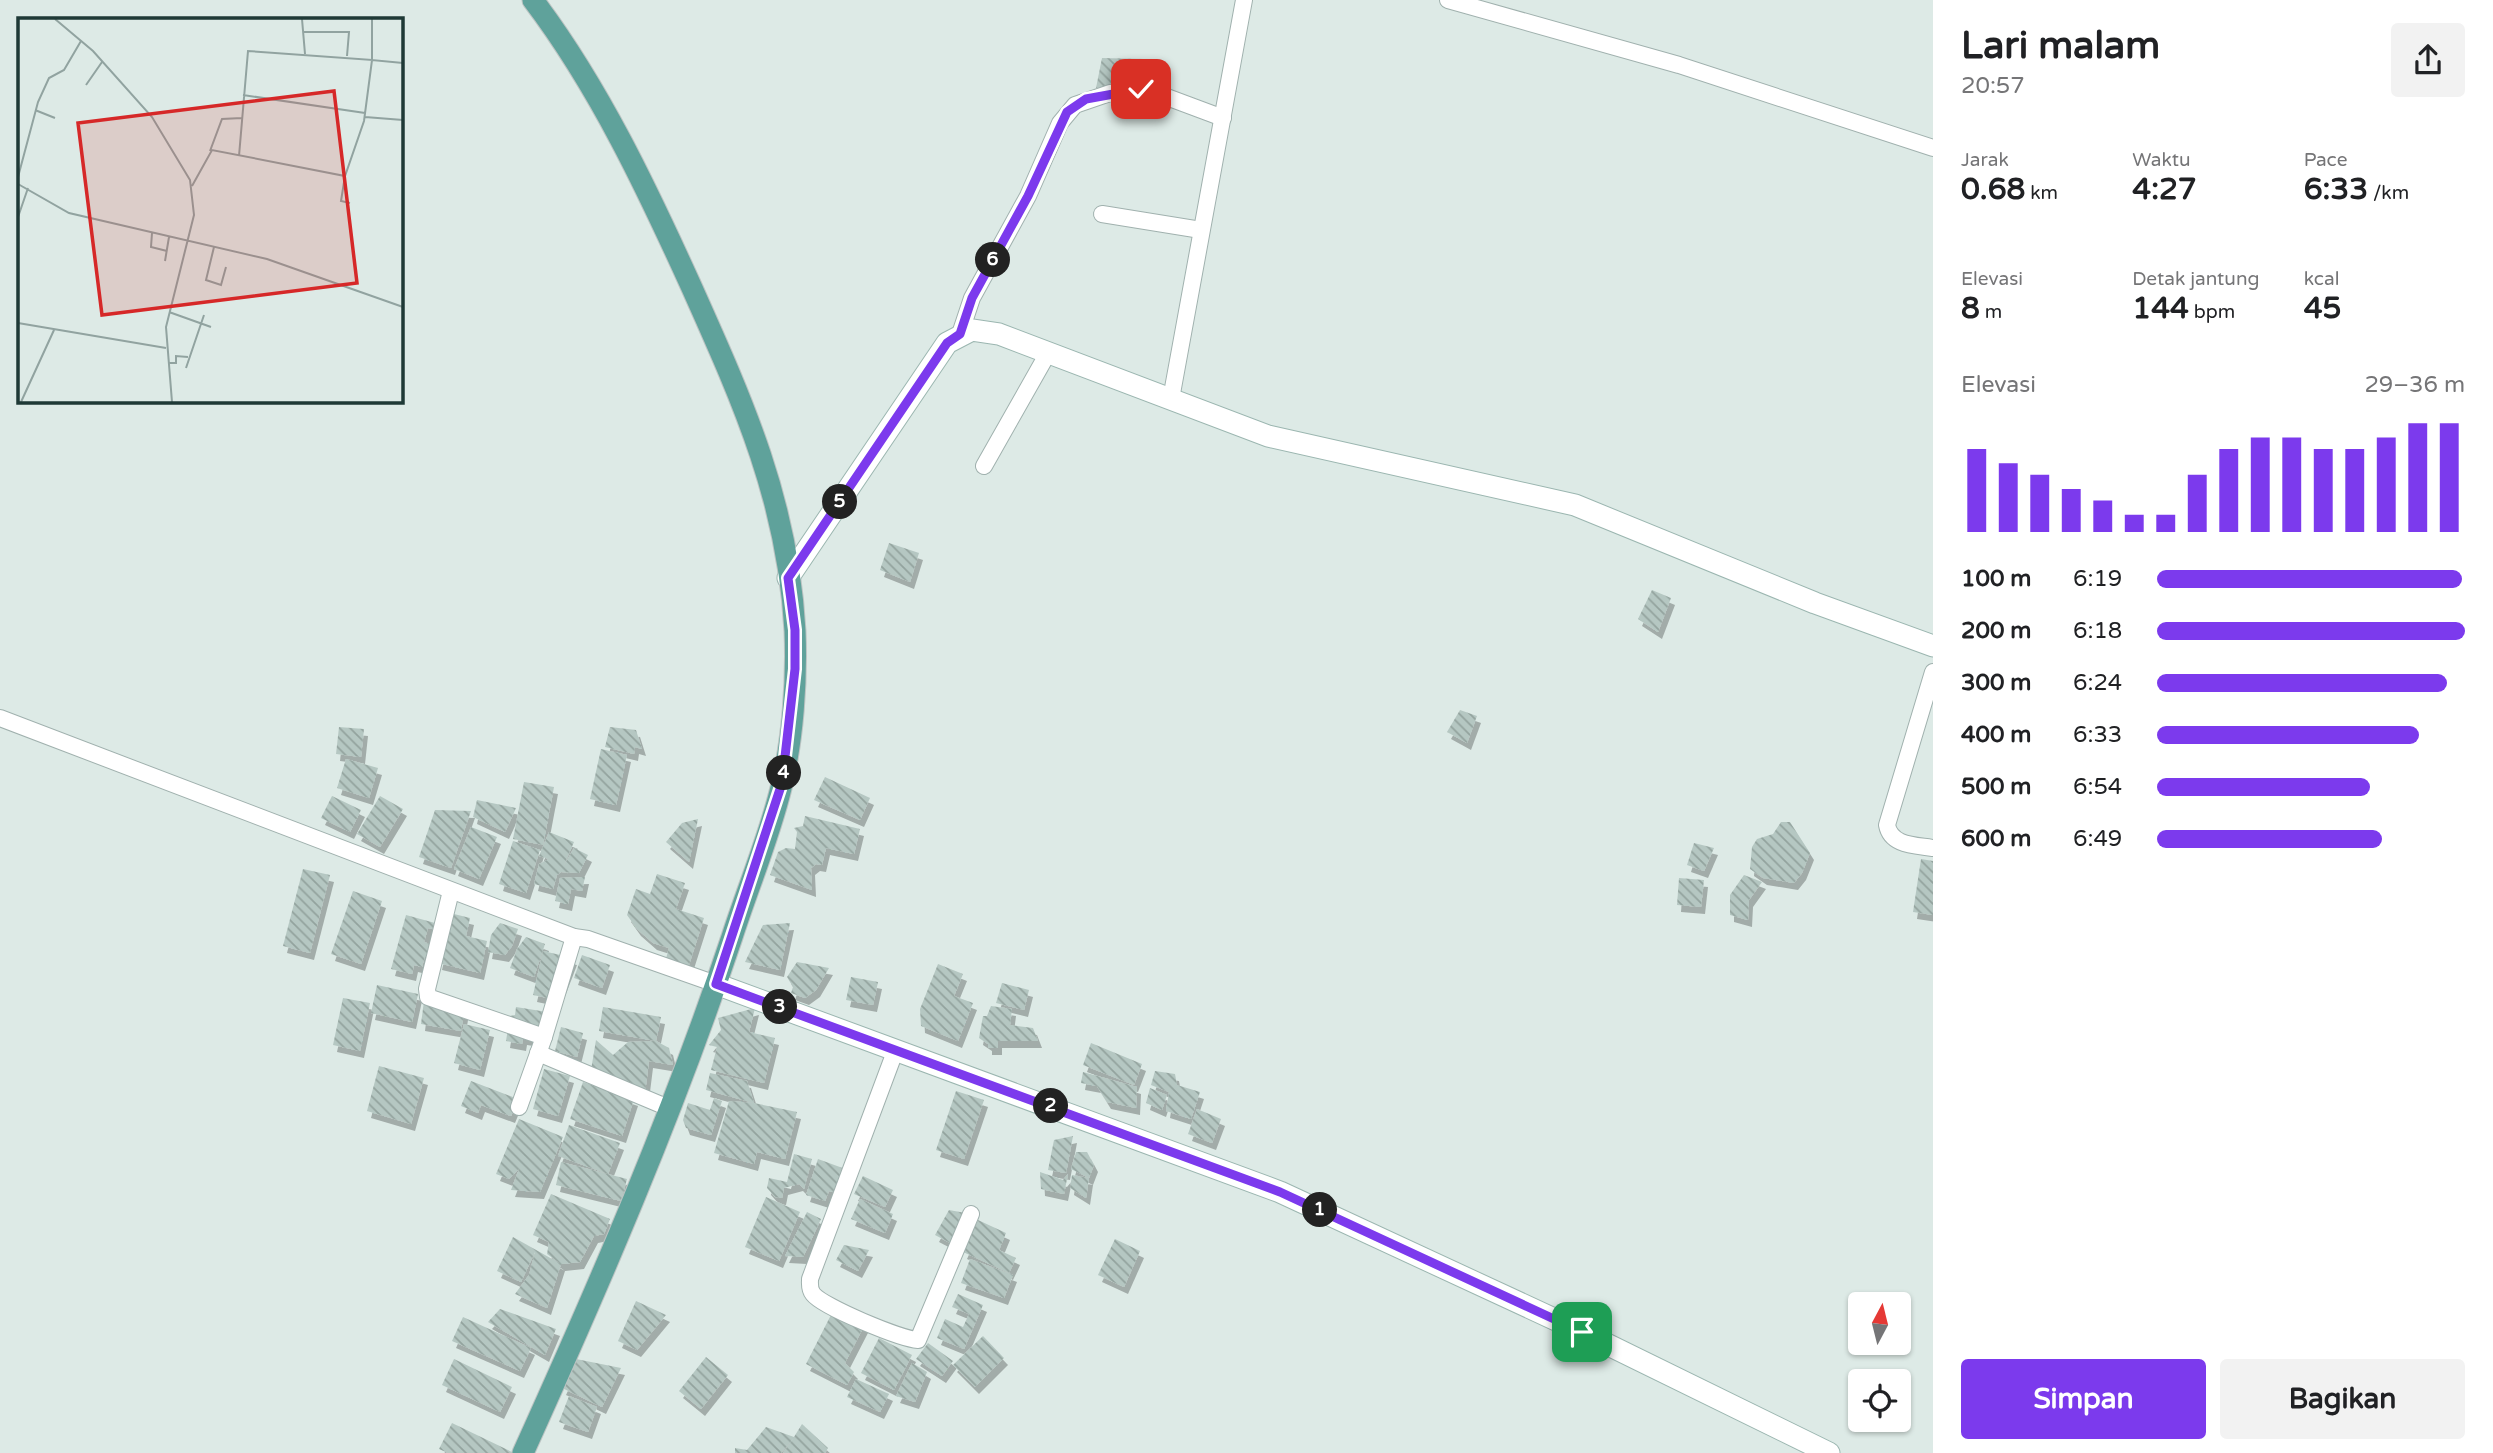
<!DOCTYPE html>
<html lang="id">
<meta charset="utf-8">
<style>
:root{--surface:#fff;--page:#f2f2f2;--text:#202124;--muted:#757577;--accent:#7c3aed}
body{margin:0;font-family:"Varela Round",sans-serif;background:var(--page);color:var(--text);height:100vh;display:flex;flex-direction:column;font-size:26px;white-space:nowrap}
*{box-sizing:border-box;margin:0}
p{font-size:23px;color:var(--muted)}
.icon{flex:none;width:38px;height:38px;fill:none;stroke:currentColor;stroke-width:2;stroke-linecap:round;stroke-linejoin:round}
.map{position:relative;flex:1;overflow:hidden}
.drawer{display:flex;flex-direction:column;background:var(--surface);width:560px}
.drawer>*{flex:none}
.needle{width:46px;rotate:7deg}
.fabs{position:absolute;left:1848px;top:1292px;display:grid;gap:14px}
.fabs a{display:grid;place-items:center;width:63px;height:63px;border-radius:7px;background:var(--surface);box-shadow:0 2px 5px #0004;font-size:35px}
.pin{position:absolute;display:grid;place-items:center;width:60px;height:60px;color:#fff;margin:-30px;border-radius:14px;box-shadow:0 4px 10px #0006}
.km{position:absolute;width:35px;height:35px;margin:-18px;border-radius:50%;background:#222;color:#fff;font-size:19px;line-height:35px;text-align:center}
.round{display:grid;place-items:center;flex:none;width:74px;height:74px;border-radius:7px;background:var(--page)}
.summary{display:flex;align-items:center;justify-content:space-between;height:119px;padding:0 28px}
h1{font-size:38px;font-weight:700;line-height:52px}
.metrics{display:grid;grid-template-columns:repeat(3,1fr);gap:10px;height:119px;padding:7px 28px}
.metrics div{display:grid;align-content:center}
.metrics b{font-size:30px;font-weight:700}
.metrics small{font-size:19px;font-weight:400}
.metrics p{font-size:19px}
.chart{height:196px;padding:14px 28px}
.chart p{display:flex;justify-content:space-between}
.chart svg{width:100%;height:126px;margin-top:7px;stroke:var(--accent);stroke-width:6}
.cta{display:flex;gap:14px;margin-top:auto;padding:14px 28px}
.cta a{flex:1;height:80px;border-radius:7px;background:var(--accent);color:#fff;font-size:28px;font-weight:700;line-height:80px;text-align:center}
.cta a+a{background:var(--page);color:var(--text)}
ul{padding:0 28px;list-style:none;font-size:23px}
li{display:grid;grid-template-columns:112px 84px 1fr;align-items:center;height:52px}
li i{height:18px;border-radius:9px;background:var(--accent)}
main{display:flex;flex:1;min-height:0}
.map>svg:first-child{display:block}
.building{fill:url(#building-back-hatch);filter:url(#shadow)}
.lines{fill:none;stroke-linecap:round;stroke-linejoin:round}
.street-casing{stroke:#a0b1ae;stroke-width:18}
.secondary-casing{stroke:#9bb6b0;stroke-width:23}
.primary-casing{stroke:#bcc4c3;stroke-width:23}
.street{stroke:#fff;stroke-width:16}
.secondary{stroke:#fff;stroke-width:21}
.primary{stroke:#5fa29b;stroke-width:21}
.route-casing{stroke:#fff;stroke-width:14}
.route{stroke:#7c3aed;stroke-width:9}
.inset-road{fill:none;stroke:#91a3a0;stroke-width:2}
.view{fill:#d62828;fill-opacity:0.15;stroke:#d62828;stroke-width:3.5}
.inset-edge{fill:none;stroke:#1e3936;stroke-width:3.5}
</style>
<main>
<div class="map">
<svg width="1933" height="1453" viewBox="0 0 1933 1453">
<defs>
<pattern id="building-back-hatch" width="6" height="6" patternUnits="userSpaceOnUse" patternTransform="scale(1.75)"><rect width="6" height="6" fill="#b5c7c2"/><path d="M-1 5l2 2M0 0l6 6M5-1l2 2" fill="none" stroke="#93a39e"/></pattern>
<filter id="shadow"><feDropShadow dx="4" dy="7" stdDeviation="0" flood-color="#0004"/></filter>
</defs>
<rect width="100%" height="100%" fill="#ddeae6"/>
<!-- building -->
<g class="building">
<path d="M1102,58L1144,59L1141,85L1096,88Z"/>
<path d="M889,543L919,553L910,582L880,570Z"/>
<path d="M1652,590L1671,598L1658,632L1638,619Z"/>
<path d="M1460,710L1477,716L1467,743L1447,732Z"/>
<path d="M339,727L364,729L361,757L336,754Z"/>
<path d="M610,727L636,730L642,749L635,747L634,754L605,747Z"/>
<path d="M601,749L627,755L616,805L590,799Z"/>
<path d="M346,759L378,768L369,798L337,788Z"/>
<path d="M825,777L870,798L860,820L814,800Z"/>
<path d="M524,782L554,787L543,845L513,839Z"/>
<path d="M332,796L361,810L350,832L321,818Z"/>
<path d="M380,796L403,809L380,847L357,834Z"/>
<path d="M477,800L516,808L505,832L473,817Z"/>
<path d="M435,810L471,811L451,868L419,857Z"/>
<path d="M805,816L860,829L854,854L826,848L822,865L816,864L811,868L812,890L770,875L778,852L786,848L795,849L797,832L794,828L803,826Z"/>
<path d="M698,819L689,862L666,842L682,823Z"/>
<path d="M1781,822H1790L1810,853L1802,873L1794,883L1763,878L1750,869L1752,847L1757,839L1773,834Z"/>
<path d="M471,827L497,837L479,879L454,869Z"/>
<path d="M549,832L574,842L563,867L574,848L588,855L579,873L561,872L557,875L553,889L534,884L539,864L549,859L539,856Z"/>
<path d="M513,841L540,850L526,893L499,884Z"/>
<path d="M1694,843L1714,848L1704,871L1687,865Z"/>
<path d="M1921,859L1933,861V915L1913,912Z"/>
<path d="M303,869L330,875L310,953L283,946Z"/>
<path d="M657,874L685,883L676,909L704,918L688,968L665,962L669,948L653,943L637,929L627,915L636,889L650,894Z"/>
<path d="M1744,875L1762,882L1749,900L1748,920L1730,915V895Z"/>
<path d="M585,877L582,891L571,889L568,904L555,901L560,878Z"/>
<path d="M1679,878L1704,880L1701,907L1677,905Z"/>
<path d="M353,891L382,901L361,964L331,954Z"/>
<path d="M450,913L470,918L466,936L487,941L480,973L438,963Z"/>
<path d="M406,915L435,923L436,930L428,928L424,942L430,944L432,958L425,956L422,967L414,965L412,974L391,969Z"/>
<path d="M500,923L518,929L512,946L505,955L488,952L491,935Z"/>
<path d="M790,923L780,970L745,962L763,925Z"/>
<path d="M526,937L545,944L534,977L510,968L517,949Z"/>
<path d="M543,951L573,958L557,1000L533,995Z"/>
<path d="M582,955L610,965L602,988L574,978Z"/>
<path d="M797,962L829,968L816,990L805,998L791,993L793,987L787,977Z"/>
<path d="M938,964L963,974L954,996L973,1003L958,1041L921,1026L920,1009Z"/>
<path d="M851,977L878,982L873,1005L846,1000Z"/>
<path d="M1002,983L1029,990L1024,1010L996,1003Z"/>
<path d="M377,985L418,994L412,1022L371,1013Z"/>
<path d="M343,998L370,1003L360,1051L333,1045Z"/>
<path d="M424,1001L465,1007L461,1031L421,1024Z"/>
<path d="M991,1006L1012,1009L1010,1025L1033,1028L1038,1041H998V1048H988V1044L979,1038L983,1016H987Z"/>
<path d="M516,1007L547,1012L543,1041L523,1038L522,1044L506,1041L510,1016L515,1015Z"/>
<path d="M603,1007L661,1017L656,1041L599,1031Z"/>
<path d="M755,1008L749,1032L775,1038L764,1083L711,1070L717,1047L709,1045L721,1030L718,1018Z"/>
<path d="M464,1024L490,1030L480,1070L454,1063Z"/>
<path d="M561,1027L583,1033L577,1057L555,1051Z"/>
<path d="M596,1040L613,1055L628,1042L656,1041L669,1048L673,1065L649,1061L645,1093L590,1076Z"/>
<path d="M1091,1043L1142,1064L1134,1085L1083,1065Z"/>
<path d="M379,1066L424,1078L411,1124L367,1111Z"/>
<path d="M544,1069L570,1076L558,1116L533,1109Z"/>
<path d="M1155,1071L1175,1074L1177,1085L1200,1092L1191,1119L1166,1111L1169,1092L1151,1085Z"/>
<path d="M1083,1072L1137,1087L1136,1108L1107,1102L1097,1086L1081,1083Z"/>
<path d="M710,1073L747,1081L754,1103L797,1112L785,1159L757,1152L754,1164L714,1153L729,1101L754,1103L706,1090Z"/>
<path d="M471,1081L518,1099L511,1116L481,1105L478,1113L461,1106Z"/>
<path d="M583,1082L634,1099L622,1136L570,1119Z"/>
<path d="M1150,1088L1167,1095L1162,1110L1146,1103Z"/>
<path d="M956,1091L984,1100L964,1159L936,1150Z"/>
<path d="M714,1098L722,1101L711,1135L686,1128L683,1120L688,1103L710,1110Z"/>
<path d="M1197,1109L1221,1119L1212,1143L1188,1134Z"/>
<path d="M519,1119L563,1137L540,1192L511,1190L519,1169L509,1179L496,1174Z"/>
<path d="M569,1125L620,1143L608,1174L558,1156Z"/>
<path d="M1073,1136L1066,1173L1048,1170L1054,1140Z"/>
<path d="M1076,1152H1087L1094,1165L1089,1178L1071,1169Z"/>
<path d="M794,1154L812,1159L804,1189L799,1184L784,1188L782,1198L775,1197L767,1188L769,1178L787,1182Z"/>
<path d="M818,1159L848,1170L840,1194L829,1191L825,1201L806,1195Z"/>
<path d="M561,1162L627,1179L621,1201L556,1185Z"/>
<path d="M1040,1172L1063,1180L1068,1174L1064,1194L1041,1189Z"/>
<path d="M1072,1175L1089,1178L1086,1198L1070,1188Z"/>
<path d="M863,1176L893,1190L885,1207L854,1194Z"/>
<path d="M551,1194L610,1219L604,1234L594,1236L580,1262L561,1264L547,1308L515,1294L529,1275L535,1252L521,1282L497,1271L513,1237L561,1264L547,1254L549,1242L533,1235Z"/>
<path d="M766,1197L800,1212L779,1261L745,1247Z"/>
<path d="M860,1199L893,1214L885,1233L851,1219Z"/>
<path d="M949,1210L971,1214L954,1245L935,1235Z"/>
<path d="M807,1212L821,1219L803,1257L785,1256Z"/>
<path d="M978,1220L1006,1233L999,1250L1016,1258L1009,1273L963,1252Z"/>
<path d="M1115,1239L1140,1251L1124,1287L1098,1275Z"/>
<path d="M844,1245L869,1250L858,1271L836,1260Z"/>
<path d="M970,1259L1013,1275L1004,1298L961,1283Z"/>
<path d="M958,1294L983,1305L964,1349L937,1338L945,1319L963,1327L969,1314L952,1307Z"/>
<path d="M636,1301L666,1315L637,1350L618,1341Z"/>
<path d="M500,1309L556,1329L545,1355L488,1322Z"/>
<path d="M834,1309L865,1324L845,1363L854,1372L847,1385L806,1364Z"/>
<path d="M463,1317L531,1348L520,1371L452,1341Z"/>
<path d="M983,1336L1004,1358L975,1387L953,1365Z"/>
<path d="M879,1338L912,1355L894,1390L861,1373Z"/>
<path d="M928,1343L953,1361L942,1376L916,1359Z"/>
<path d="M706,1357L728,1375L701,1409L679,1391Z"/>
<path d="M454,1359L512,1387L500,1412L442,1385Z"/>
<path d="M576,1359L621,1368L602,1407L562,1388Z"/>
<path d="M912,1363L927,1372L915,1402L896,1396Z"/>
<path d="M856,1379L889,1394L880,1412L847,1397Z"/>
<path d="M569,1396L597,1407L588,1432L559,1422Z"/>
<path d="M452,1423L514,1453H448L439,1449Z"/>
<path d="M802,1424L828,1448L825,1453H783L793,1439L781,1453H735V1448L747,1450L766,1427L794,1437Z"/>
</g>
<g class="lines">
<defs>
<g id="street">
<path d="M1448,0L1679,65L1933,148"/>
<path d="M1102,214L1201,230"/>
<path d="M960,334L972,298L1028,196L1060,123L1075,105L1110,93L1148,90L1223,118"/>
<path d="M1171,399L1244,0"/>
<path d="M984,466L1048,353"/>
<path d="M1933,672L1887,825C1891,846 1915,845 1933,848"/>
<path d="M0,718L574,937L588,939L716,984"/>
<path d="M451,891L427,989L428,997L544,1037"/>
<path d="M896,1049L810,1279C810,1284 809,1289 813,1294C823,1307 901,1339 918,1340L971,1214"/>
<path d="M538,1053L671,1109"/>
<path d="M519,1107L544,1037L574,937"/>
</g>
<g id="secondary">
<path d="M788,578L947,343L972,330L999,334L1268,436L1575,505L1815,603L1933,646"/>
<path d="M716,984L1280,1192L1582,1332L1829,1453"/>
</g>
<path id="primary" d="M523,1453C600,1283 673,1114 732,937C748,887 769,838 781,788C793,739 797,681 795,631C788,502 744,404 692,288C647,189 599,87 533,0"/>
</defs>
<!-- street casing -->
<use href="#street" class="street-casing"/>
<!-- secondary casing -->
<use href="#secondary" class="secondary-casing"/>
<!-- primary casing -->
<use href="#primary" class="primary-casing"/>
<!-- street -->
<use href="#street" class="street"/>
<!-- secondary -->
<use href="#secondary" class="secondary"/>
<!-- primary -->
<use href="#primary" class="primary"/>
</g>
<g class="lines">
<defs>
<path id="route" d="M1141,89L1086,99L1067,112L1028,196L972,298L960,334L947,343L788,578L795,630V669L782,783L716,984L1280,1192L1582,1332"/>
</defs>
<!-- route casing -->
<use href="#route" class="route-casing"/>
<!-- route -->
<use href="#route" class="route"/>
</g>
<!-- overview -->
<g transform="translate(18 18)">
<rect width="385" height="385" fill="#ddeae6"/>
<path class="inset-road" d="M37,1L75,33L134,99L172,162L176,197L148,309L154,384M284,1L287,36M285,14H331L329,38M68,67L84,44M225,77L347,95M17,92L37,100M347,99L385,102M192,133L204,101L224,100M221,138L230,33L354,42V1M327,158L323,183L332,185M0,159L20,84L31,60L46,52L63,23M0,166L51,195L249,241L385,289M174,168L194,132L327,158L346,103L354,42L385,45M0,199L10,170M134,215L133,229L149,233M196,229L188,262L203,267L208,249M147,243L151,219M151,294L193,309M0,305L148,330M151,345H158V338L170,339M168,350L186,297M3,384L36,312"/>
<path class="view" d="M316,73L339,265L84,297L60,105Z"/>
<rect width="385" height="385" class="inset-edge"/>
</g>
</svg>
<div class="fabs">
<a><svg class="needle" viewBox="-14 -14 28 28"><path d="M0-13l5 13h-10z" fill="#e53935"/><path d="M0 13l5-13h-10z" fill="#757577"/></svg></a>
<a><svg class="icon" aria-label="locate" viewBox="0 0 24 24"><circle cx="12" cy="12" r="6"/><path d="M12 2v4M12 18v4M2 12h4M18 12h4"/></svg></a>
</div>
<div class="pin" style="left:1582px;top:1332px;background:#1e9e55"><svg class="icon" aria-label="arrive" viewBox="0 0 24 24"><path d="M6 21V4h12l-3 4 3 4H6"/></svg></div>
<div class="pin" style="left:1141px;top:89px;background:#d93025"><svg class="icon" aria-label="check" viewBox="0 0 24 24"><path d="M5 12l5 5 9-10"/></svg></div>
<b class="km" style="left:1320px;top:1210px">1</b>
<b class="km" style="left:1051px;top:1106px">2</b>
<b class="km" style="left:780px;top:1007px">3</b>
<b class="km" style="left:784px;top:773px">4</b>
<b class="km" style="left:840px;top:502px">5</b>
<b class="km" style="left:993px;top:260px">6</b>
</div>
<section class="drawer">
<div class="summary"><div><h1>Lari malam</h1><p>20:57</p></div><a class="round"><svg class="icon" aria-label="share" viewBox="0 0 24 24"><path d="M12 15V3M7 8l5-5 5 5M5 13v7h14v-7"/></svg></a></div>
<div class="metrics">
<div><p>Jarak</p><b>0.68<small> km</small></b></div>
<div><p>Waktu</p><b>4:27</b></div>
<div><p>Pace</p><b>6:33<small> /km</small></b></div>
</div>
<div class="metrics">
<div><p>Elevasi</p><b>8<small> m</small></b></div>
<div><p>Detak jantung</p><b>144<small> bpm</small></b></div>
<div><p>kcal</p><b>45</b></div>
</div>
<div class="chart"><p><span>Elevasi</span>29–36 m</p>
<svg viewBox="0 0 160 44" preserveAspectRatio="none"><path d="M5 44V15M15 44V20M25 44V24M35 44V29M45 44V33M55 44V38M65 44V38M75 44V24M85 44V15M95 44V11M105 44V11M115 44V15M125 44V15M135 44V11M145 44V6M155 44V6"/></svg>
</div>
<ul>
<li><b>100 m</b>6:19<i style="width:99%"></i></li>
<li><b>200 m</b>6:18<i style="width:100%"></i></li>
<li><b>300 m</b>6:24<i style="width:94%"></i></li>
<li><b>400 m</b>6:33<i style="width:85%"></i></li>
<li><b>500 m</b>6:54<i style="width:69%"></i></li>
<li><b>600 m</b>6:49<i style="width:73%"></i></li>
</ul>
<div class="cta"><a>Simpan</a><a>Bagikan</a></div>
</section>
</main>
